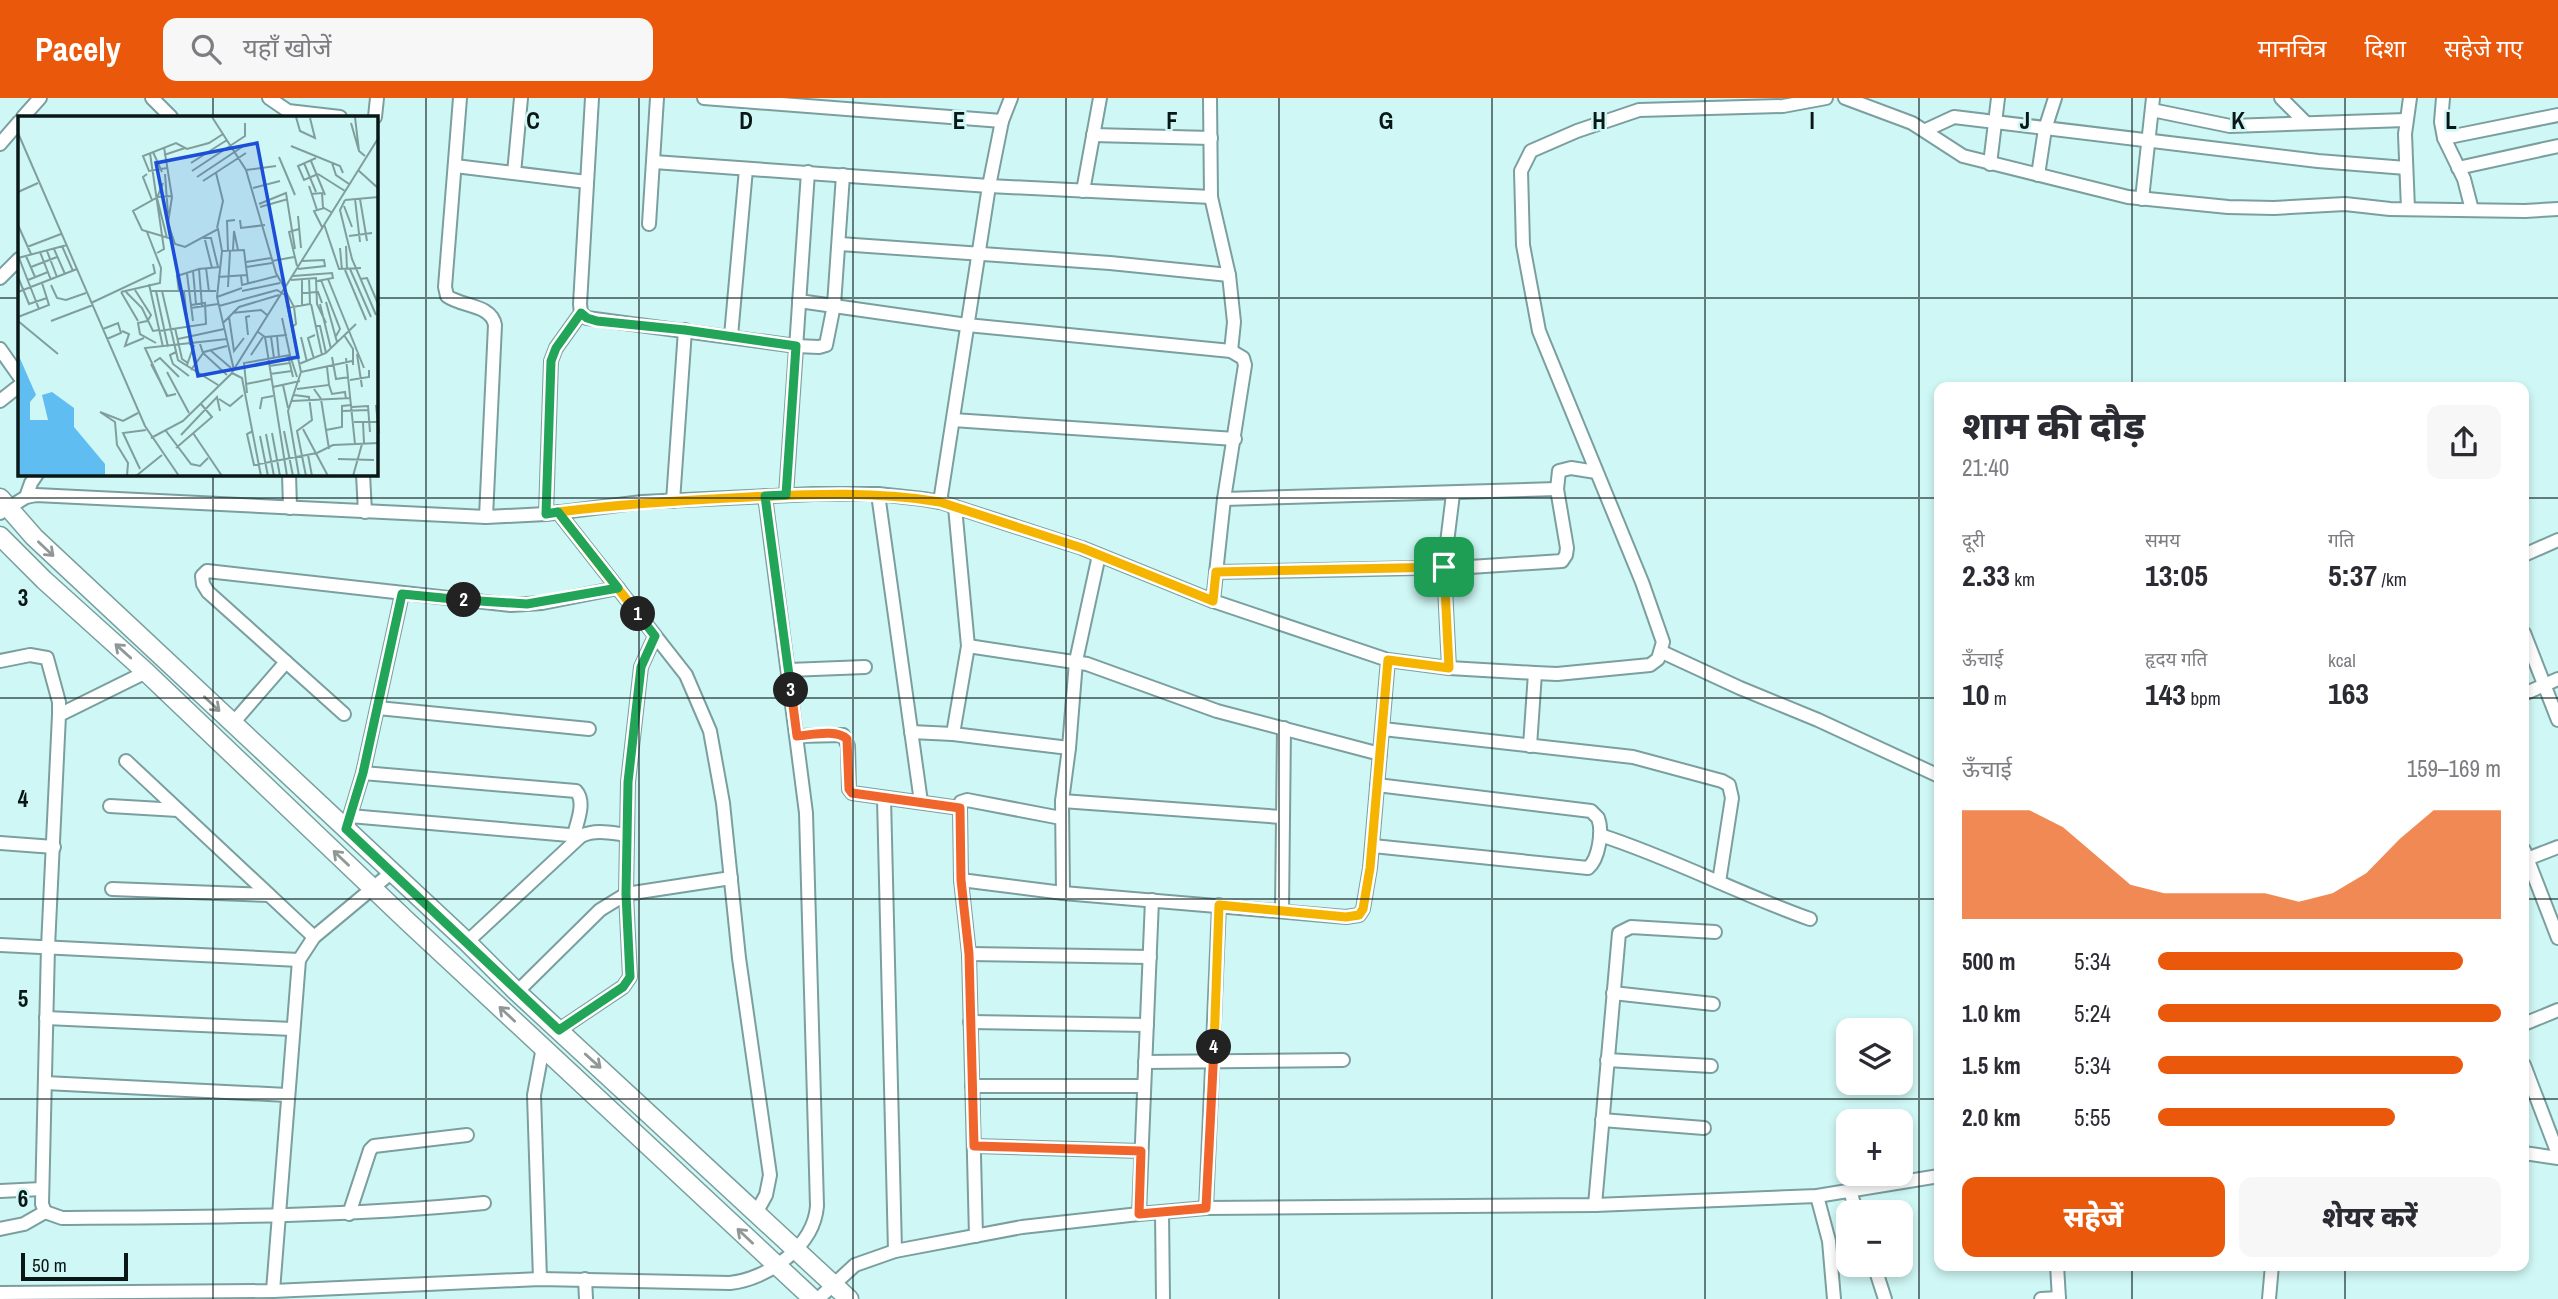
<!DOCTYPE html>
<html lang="hi">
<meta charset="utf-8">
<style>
:root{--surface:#fff;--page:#f7f7f7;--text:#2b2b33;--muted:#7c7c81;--accent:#ea580c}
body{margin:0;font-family:"Archivo Narrow","Noto Sans Devanagari",sans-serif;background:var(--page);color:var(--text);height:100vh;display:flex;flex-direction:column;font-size:26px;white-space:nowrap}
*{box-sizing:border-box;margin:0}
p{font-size:23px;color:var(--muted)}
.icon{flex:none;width:38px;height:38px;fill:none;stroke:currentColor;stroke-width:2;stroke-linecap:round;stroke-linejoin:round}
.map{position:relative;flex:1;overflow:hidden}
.side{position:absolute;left:1934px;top:284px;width:595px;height:889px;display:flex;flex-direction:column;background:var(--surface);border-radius:14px;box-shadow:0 4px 10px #0003}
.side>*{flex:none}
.tools{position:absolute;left:1836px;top:920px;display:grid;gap:14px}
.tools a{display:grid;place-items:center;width:77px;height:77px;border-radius:14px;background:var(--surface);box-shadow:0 4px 10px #0003;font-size:35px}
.scale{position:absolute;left:21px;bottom:18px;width:107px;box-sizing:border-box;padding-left:7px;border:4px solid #091817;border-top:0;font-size:19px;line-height:24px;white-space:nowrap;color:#091817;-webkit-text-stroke:5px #cff7f5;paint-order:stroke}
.pin{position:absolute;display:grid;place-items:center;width:60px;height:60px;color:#fff;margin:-30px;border-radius:14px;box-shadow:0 4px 10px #0006}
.km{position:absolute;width:35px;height:35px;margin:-18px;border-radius:50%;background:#222;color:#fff;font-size:19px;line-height:35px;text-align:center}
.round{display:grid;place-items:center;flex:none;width:74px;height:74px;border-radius:14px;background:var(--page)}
.summary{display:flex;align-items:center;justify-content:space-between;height:119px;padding:0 28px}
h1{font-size:38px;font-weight:800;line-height:52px}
.metrics{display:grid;grid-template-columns:repeat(3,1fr);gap:10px;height:119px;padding:7px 28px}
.metrics div{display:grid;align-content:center}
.metrics b{font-size:30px;font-weight:800}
.metrics small{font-size:19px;font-weight:400}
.metrics p{font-size:19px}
.chart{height:196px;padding:14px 28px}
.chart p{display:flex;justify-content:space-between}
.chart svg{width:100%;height:126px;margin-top:7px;fill:var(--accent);opacity:.7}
.primary-button{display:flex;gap:14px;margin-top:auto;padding:14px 28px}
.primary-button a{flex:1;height:80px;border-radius:14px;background:var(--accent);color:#fff;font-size:28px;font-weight:800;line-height:80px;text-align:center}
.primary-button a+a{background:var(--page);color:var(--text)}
ul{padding:0 28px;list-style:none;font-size:23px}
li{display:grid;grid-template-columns:112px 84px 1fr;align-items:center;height:52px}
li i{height:18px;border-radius:9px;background:var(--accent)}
header{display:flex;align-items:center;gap:42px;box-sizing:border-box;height:98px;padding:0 35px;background:var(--accent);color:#fff}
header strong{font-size:33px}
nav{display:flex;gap:38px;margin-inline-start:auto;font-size:24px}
.search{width:490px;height:63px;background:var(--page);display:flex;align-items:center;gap:18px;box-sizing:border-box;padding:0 24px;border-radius:14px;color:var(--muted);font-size:26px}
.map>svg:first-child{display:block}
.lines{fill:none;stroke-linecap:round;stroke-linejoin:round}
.street-casing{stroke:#7a9f9e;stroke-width:16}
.secondary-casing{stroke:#7a9f9e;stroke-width:21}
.street{stroke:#fff;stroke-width:12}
.secondary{stroke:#fff;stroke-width:18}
.oneway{stroke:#909797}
.split-1-casing{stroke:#fff;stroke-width:14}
.split-2-casing{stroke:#fff;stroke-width:14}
.split-3-casing{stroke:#fff;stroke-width:14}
.split-4-casing{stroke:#fff;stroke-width:14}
.split-5-casing{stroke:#fff;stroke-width:14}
.split-1{stroke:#f5b400;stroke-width:9}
.split-2{stroke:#22a559;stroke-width:9}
.split-3{stroke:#22a559;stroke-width:9}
.split-4{stroke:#f0652b;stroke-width:9}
.split-5{stroke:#f5b400;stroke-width:9}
.grid{fill:none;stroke:#091817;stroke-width:2;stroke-opacity:0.55}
.inset-road{fill:none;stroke:#809e9c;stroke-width:2}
.view{fill:#1d4ed8;fill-opacity:0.15;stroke:#1d4ed8;stroke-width:3.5}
.inset-edge{fill:none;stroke:#091817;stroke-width:3.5}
.grid-label{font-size:23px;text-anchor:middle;font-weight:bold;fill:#091817;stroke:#cff7f5;stroke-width:5;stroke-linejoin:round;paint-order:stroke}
</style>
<header>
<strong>Pacely</strong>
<div class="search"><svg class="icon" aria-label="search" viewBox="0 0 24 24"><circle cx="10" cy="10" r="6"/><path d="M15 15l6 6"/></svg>यहाँ खोजें</div>
<nav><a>मानचित्र</a><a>दिशा</a><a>सहेजे गए</a></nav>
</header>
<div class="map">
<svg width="2558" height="1201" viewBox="0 0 2558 1201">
<rect width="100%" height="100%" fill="#cff7f5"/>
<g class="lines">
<defs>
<g id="street">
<path d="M152,0L171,19"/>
<path d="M269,0L288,13L340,19"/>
<path d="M460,0L445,189L447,198C462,209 491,206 495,227L486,419"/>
<path d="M592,0L580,206L581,215L587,220L796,248L819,249L826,247L834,207L843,77"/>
<path d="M704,0L1002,23"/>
<path d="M1210,0L1211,99L1229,177L1234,224L1231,253"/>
<path d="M1845,0L1912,25L1963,58L2128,99L2228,109L2274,110L2345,106L2390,111L2525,113L2558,111"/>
<path d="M2281,0L2306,25"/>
<path d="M2443,0L2441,24L2444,40L2464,81L2472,112"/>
<path d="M2152,12L2230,28L2406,22"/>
<path d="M23,19L40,0"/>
<path d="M375,19L377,0"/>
<path d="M1926,32L1954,19L2318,63L2406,70"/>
<path d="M1093,37L1211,40"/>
<path d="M2444,40L2558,17"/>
<path d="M0,46L19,24"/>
<path d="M654,64L989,88L1211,99"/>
<path d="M1990,66L1998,0"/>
<path d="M455,68L587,84"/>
<path d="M2458,70L2558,48"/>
<path d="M514,75L521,0"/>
<path d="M2038,77L2045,31L2055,0"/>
<path d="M1083,93L1100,0"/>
<path d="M2142,101L2153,0"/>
<path d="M2408,111L2405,36L2410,0"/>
<path d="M649,126L657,0"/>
<path d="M840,146L1110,165L1229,177"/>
<path d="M0,180L19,161"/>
<path d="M799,203L967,227L1231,253L1243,260L1245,267L1224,401L1213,503"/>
<path d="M731,238L746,71"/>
<path d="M0,251L19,278"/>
<path d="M0,303L19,288"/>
<path d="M953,322L1235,341"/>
<path d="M289,376L290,410"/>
<path d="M363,376L365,414"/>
<path d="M878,396L921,704"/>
<path d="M786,397L808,74"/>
<path d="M26,399L31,385L37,376"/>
<path d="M1224,401L1557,391"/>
<path d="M673,403L685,232"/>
<path d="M940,404L989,88L1002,23L1011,0"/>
<path d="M558,414L686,577L710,633L723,705L739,860L770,1077L766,1097L756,1115"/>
<path d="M0,415L26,399L36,397L486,419L546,416L642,404L813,396H878L923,401L940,404L1082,450L1213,503L1388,562L1449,570L1535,575L1557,576L1650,567L1658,561L1663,544L1642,484L1539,233L1523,147L1521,73L1531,53L1577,33L1639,12L1783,8L1826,0"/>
<path d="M546,416L551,263L556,250L581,215"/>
<path d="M2524,457L2558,442"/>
<path d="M1216,474L1470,469L1562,463L1566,457L1567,450L1557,391L1559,373L1571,370L1596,374"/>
<path d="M2524,535L2558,622"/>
<path d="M968,548L1087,566L1217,613L1380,656"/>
<path d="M1662,554L1740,590L1818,622L1939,678"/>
<path d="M0,563L30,557L47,560L59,604V617L48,849L42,1106L45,1114L62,1120C204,1119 343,1119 484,1105"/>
<path d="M1449,570L1444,469L1453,396"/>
<path d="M789,572L865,569"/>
<path d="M2524,596L2558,581"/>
<path d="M378,610L589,631"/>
<path d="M344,616L208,494L203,486L202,478L207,473L511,507L542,505L618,490"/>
<path d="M59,617L146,574"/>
<path d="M233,625L286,564"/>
<path d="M1383,631L1633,659L1722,683L1729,687L1732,700L1719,784"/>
<path d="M911,634L953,636L1069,650"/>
<path d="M953,636L968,548L955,409"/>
<path d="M797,638L843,637L848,648L849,691L852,695L960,710"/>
<path d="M1530,648L1535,575"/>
<path d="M126,663L314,839"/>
<path d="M363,675L576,693C586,704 577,724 574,737"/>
<path d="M884,700L895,1153"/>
<path d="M1062,703L1281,719"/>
<path d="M110,708L178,712"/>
<path d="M350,718L581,738"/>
<path d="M346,731L363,675L402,496"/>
<path d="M1600,737C1672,760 1739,796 1810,821"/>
<path d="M0,745L54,749"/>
<path d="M1373,748L1588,770C1599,761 1603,733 1598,720L1591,713L1377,687"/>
<path d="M2524,752L2558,840"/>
<path d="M2527,761L2558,749"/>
<path d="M961,782L1063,795L1346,819L1359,817L1363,811L1370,770L1388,562"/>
<path d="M112,791L269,797"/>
<path d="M1063,795L1062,703L1069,650L1076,563L1099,457"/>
<path d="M1282,812L1284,630"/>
<path d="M467,844L581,738C596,731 611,735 627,737"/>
<path d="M0,847L299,862"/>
<path d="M969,856L1150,859"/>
<path d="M517,894L600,812L626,796L731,780"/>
<path d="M1613,895L1713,906"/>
<path d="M46,920L292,931"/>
<path d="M970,924L1147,927"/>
<path d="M2524,926L2558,912"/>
<path d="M559,932L623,889L630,879L626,796L628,684L641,569L655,538"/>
<path d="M1607,962L1711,968"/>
<path d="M1145,964L1343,962"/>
<path d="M2524,967L2558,1056"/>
<path d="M45,985L287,997"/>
<path d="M972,988H1144"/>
<path d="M1602,1022L1704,1030"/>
<path d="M974,1048L1141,1053"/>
<path d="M2524,1055L2558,1060"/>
<path d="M0,1093L42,1091"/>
<path d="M1850,1093L1857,1115"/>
<path d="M1817,1098L1829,1143L1834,1201"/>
<path d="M1595,1107L1619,835L1631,829L1715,834"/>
<path d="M1206,1110L1219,807"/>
<path d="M1162,1114L1163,1201"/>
<path d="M349,1116L370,1052L374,1048L467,1037"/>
<path d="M1139,1116L1152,802"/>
<path d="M0,1131L24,1126L45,1114"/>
<path d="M976,1138L969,856L961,782L960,710L961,704L967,702L1061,720"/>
<path d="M1874,1167L1885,1201"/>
<path d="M2057,1167L2059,1201"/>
<path d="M540,1181L534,997L543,949"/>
<path d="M585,1181L586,1201"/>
<path d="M273,1193L299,862L314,839L392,774"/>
<path d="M0,1195L273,1193L540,1181L730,1185C768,1181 814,1148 817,1108L806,715L765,398"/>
<path d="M818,1201L855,1167L895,1153L1022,1129L1139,1116L1206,1110L1595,1107L1817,1098L1939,1078"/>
<path d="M2041,1201L2059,1200"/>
<path d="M2269,1201L2272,1167"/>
</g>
<g id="secondary">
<path d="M0,400L34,439L467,844L517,894L849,1201"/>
<path d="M0,438L44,482L146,574L406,822L813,1201"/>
</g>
</defs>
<!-- street casing -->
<use href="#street" class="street-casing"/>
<!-- secondary casing -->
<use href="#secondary" class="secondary-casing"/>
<!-- street -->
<use href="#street" class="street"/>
<!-- secondary -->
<use href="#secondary" class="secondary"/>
</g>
<!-- one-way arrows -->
<defs><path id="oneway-shaft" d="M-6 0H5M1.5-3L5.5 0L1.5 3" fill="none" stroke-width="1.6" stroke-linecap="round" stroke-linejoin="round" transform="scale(1.75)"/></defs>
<g class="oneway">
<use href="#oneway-shaft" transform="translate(46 451) rotate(43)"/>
<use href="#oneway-shaft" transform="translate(123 553) rotate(-138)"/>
<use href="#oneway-shaft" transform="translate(212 606) rotate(43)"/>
<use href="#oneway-shaft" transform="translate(341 760) rotate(-136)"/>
<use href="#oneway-shaft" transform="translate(507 916) rotate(-137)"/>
<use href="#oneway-shaft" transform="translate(593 963) rotate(42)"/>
<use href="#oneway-shaft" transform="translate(745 1138) rotate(-137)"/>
</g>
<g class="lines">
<defs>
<path id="split-1" d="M638,516L558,414C622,406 685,402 749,399C813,396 877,393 940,404L1082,450L1213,503L1216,474L1444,469"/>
<path id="split-2" d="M464,502L402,496L363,675L346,731L559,932L623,889L630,879L626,796L628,684L641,569L655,538L638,516"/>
<path id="split-3" d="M464,502L527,506L618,490L558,414L546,416L551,263L556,250L581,215L587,220L597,223L685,232L796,248L786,397L765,398L791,592"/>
<path id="split-4" d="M791,592L797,638C812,637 836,631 847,641L849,691L852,695L960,710L961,782L969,856L974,1048L1141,1053L1139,1116L1206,1110L1214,949"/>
<path id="split-5" d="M1214,949L1219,807L1346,819L1359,817L1363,811L1370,770L1388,562L1449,570L1444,469"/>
</defs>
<!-- split-1 casing -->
<use href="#split-1" class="split-1-casing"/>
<!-- split-2 casing -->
<use href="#split-2" class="split-2-casing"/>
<!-- split-3 casing -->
<use href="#split-3" class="split-3-casing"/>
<!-- split-4 casing -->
<use href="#split-4" class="split-4-casing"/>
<!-- split-5 casing -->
<use href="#split-5" class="split-5-casing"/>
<!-- split-1 -->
<use href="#split-1" class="split-1"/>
<!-- split-2 -->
<use href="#split-2" class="split-2"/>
<!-- split-3 -->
<use href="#split-3" class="split-3"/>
<!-- split-4 -->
<use href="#split-4" class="split-4"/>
<!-- split-5 -->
<use href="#split-5" class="split-5"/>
</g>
<!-- grid -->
<path class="grid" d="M213,0V19M426,0V1201M639,0V1201M853,0V1201M1066,0V1201M1279,0V1201M1492,0V1201M1705,0V1201M1919,0V1201M2132,0V289M2345,0V289M0,200H19M376,200H2558M213,376V1201M0,400H1939M2524,400H2558M0,600H1939M2524,600H2558M0,801H1939M2524,801H2558M0,1001H1939M2524,1001H2558M2132,1167V1201M2345,1167V1201"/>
<!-- overview -->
<g transform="translate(18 18)">
<rect width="360" height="360" fill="#cff7f5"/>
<path d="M0,238L18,279L12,286V304H30L24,279L34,276L56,292V311L87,348V360H0Z" fill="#60bdf2"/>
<path class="inset-road" d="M194,1L228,54L258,157L267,173M278,1L282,15L297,22L292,2M337,1L341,35L347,40M333,7L341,35M0,17L127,310L161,360M273,30L322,50L325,57M146,31L154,81L150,107L157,128L167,131L200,113L204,135L199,181L216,254M135,36L144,56M132,37L146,133L139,137M146,39L167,32M261,41L277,79M298,42L280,50L286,64L300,58M293,45L307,79M173,47L209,24M286,47L298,76M314,47L318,59L331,68M149,52L131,55L125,40L158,27L169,33L191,27L205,18M228,54L258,50M340,54L361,73M174,55L227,20V7M198,57L205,85L199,112M129,58L125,61L134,84M147,58L150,98M300,58L327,75M179,61L227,29M185,65L228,37M145,67L139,82L149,122M291,70L299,94M235,72L262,65M0,76L20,67M293,78L304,77L305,92M154,80L140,81L115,95L124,114L154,123M337,83L342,126M342,83L349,125M327,84L322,94L334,143L358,199M327,84L361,81M241,88L268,77L277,133M326,90L334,111M242,91L270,83M280,100L283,132M222,104L223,112L247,109M306,108L321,153L343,152M0,109L13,138M304,111L296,95L306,92L313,96M331,120L354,117M185,122H193L200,151M187,124L194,152M44,130L55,155M328,130L329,153M9,131L43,118M322,132L324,154M36,133L47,158M215,134L216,115L220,134M29,135L39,161M204,135L226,134L230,167M210,135L209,105L217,104M22,136L33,164M8,140L17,161M0,142L49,129M1,142L21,193M254,145L276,141M228,146L253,142M279,150L271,116L281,113M13,151L39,141M228,151L254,147M188,152L191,176M280,153L307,150L306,144L284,145M332,153L353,201M327,154L348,204M175,155L178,188M169,158L175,205M223,160L224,169L259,160M275,160L314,157L315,162L299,165M0,161L11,188L29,182M200,161L229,159M291,162L292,188M284,163V189M310,163L346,252M342,163L349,162L361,190M10,164L30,156M273,164L298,162L299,188L308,207M303,164L322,213L318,220M131,168L145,231M33,169L39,182L48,184L68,177M210,171L212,135M117,174L133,199L129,206M267,174L276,191L278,208L274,211M132,175H198M138,175L150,231M144,175L160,244L200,269M224,175L262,167M0,176L59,153M103,176L142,167L143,152L129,116M103,176L120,205M108,176L124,192L135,215L141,214M161,176L159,160L181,153M166,176L172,229M284,177L300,176L304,187M199,181L224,172M308,186L319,226M73,187L137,157L135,148M293,188L304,239M302,188L313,233M184,190L181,153L202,151M201,190L259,174L267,179L283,256L270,295L281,360M173,192L200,188M269,192L292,188M214,197L243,194L249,199M0,201L31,189L24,167M211,201L216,235L226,222M0,205L40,238M33,205L75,189M129,205L120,207L122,218L138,227M205,207L221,191L261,179M298,210H302L308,237M157,212L164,243L170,247M85,213L100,207L103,217L89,223M104,215L111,218L107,230L126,222M141,215L188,208L187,187L173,189M240,216L247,221L269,219M230,219L228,201L232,200M326,219L335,233V249M259,220L261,241M247,221L269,360M253,221L256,242M283,221L289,246M160,223L206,213M182,228L185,237L209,259M192,234L213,252M158,236L152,239L155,248L171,260M339,238L344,271M233,239L245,221M270,239L275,261M272,239L279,261M314,241L318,263L331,261M328,242L337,328M296,243L290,222L297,219M136,246L142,242L161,261M133,248L149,279M281,248L308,237L338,208M169,249L176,229M251,250L272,247M173,254L186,236L209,230M149,256L171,297M283,256L334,245M214,257L224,262L243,360M252,258L274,255M332,264L351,261V254M228,268L253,263M265,269L270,292M311,269L314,278L327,276L328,283M255,271L282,265M279,273L311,269L309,251M296,273L303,283L311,333M229,277L226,247L272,239L264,202M158,278L149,280L127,232L209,223M276,279L291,281L294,304L279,315L288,360M201,283L212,290L225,279M274,285L333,282M358,289L361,317M334,291L350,290L352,316M242,293L244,282L255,280M324,295L351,294M336,306H360M345,306L346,327M285,313L310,360M308,314L324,311V290L334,289M148,315L173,348L182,350L190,342M235,315L229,318L236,349L299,337L315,329L361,327M266,315L275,360M175,317L204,360M254,317L262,360M248,318L256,360M163,319L199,281L202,295M242,320L250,360M133,322L165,305L213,258L361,21M158,332L194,301L183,288M290,339L294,360M320,343L356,344M122,353L105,317L128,314M109,360L110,347L99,329L97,306L82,296L105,305L120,297M118,360L144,339M335,360L344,328"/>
<path class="view" d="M239,27L280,241L180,260L138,47Z"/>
<rect width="360" height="360" class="inset-edge"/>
</g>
<g class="grid-label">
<text x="533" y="31">C</text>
<text x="746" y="31">D</text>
<text x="959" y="31">E</text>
<text x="1172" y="31">F</text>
<text x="1386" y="31">G</text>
<text x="1599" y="31">H</text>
<text x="1812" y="31">I</text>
<text x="2025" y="31">J</text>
<text x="2238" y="31">K</text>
<text x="2451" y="31">L</text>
<text x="23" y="508">3</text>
<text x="23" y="709">4</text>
<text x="23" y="909">5</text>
<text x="23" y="1109">6</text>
</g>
</svg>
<div class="tools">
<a><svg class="icon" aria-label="layers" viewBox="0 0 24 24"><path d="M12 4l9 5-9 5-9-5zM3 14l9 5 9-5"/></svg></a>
<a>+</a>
<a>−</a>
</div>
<div class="scale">50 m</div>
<div class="pin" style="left:1444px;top:469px;background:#1e9e55"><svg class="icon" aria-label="arrive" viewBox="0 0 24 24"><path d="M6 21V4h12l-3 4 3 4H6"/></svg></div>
<b class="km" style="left:638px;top:516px">1</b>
<b class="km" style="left:464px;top:502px">2</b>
<b class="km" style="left:791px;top:592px">3</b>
<b class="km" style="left:1214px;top:949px">4</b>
<section class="side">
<div class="summary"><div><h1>शाम की दौड़</h1><p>21:40</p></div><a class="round"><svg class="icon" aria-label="share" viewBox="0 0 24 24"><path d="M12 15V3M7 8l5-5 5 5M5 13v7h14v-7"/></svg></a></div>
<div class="metrics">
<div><p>दूरी</p><b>2.33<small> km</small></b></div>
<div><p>समय</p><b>13:05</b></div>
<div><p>गति</p><b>5:37<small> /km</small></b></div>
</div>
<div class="metrics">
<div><p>ऊँचाई</p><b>10<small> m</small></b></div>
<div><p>हृदय गति</p><b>143<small> bpm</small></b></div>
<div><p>kcal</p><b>163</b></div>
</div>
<div class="chart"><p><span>ऊँचाई</span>159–169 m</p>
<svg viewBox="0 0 160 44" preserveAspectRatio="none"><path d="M0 44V6L10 6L20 6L30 12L40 22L50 32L60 35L70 35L80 35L90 35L100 38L110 35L120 28L130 16L140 6L150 6L160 6V44z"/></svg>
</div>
<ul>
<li><b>500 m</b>5:34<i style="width:89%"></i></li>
<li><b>1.0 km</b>5:24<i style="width:100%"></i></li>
<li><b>1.5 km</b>5:34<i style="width:89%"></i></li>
<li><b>2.0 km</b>5:55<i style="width:69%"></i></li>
</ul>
<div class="primary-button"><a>सहेजें</a><a>शेयर करें</a></div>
</section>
</div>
